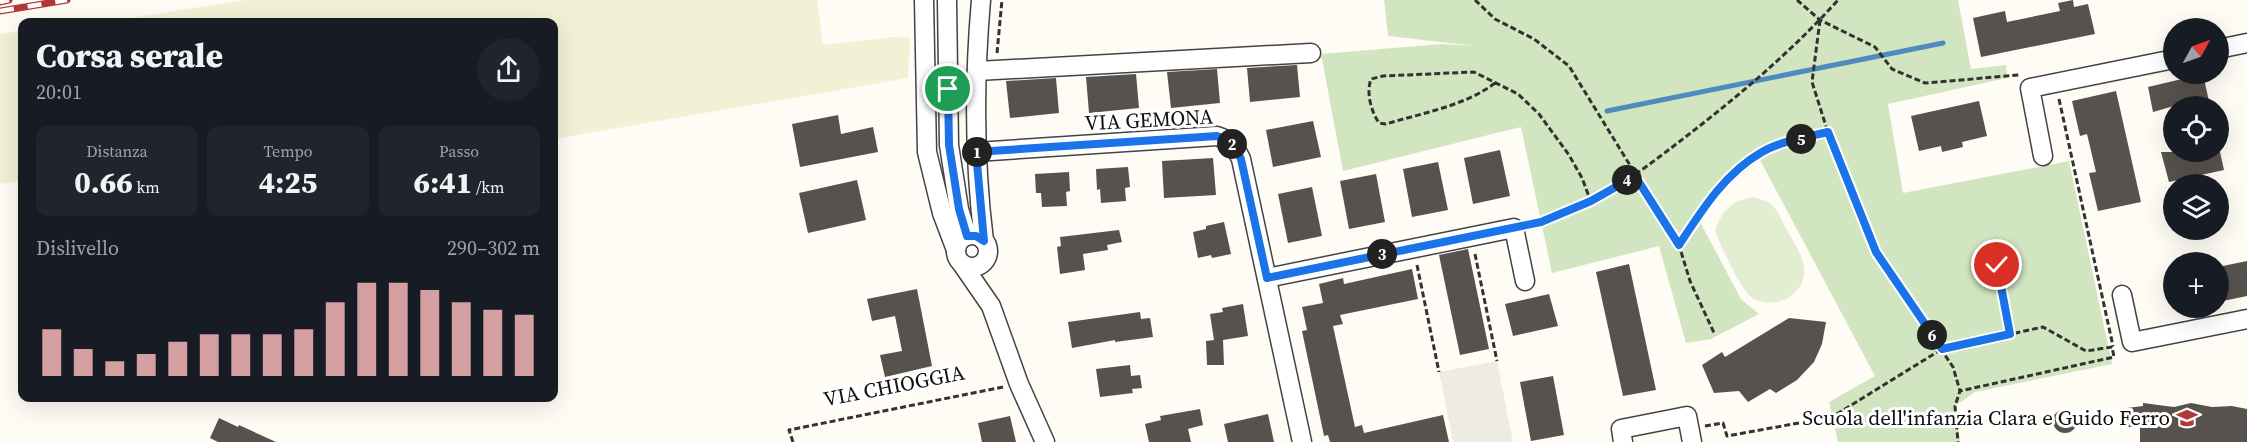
<!DOCTYPE html>
<html lang="it">
<meta charset="utf-8">
<style>
:root{--surface:#171b24;--page:#20242c;--text:#f1f3f6;--muted:#9ea1a6;--accent:#d39fa0}
body{margin:0;font-family:"Source Serif 4",serif;background:var(--page);color:var(--text);height:100vh;display:flex;flex-direction:column;font-size:22px;white-space:nowrap}
*{box-sizing:border-box;margin:0}
p{font-size:20px;color:var(--muted)}
.icon{flex:none;width:33px;height:33px;fill:none;stroke:currentColor;stroke-width:2;stroke-linecap:round;stroke-linejoin:round}
.map{position:relative;flex:1;overflow:hidden}
.sheet{position:absolute;left:18px;top:18px;width:540px;height:384px;display:flex;flex-direction:column;background:var(--surface);border-radius:12px;box-shadow:0 6px 24px #0002}
.sheet>*{flex:none}
.needle{width:39px;rotate:50deg}
.controls{position:absolute;left:2163px;top:18px;display:grid;gap:12px}
.controls a{display:grid;place-items:center;width:66px;height:66px;border-radius:50%;background:var(--surface);box-shadow:0 6px 24px #0002;font-size:30px}
.pin{position:absolute;display:grid;place-items:center;width:51px;height:51px;color:#fff;margin:-26px;border:3px solid #fff;border-radius:50%;box-shadow:0 2px 6px #0007}
.km{position:absolute;width:30px;height:30px;margin:-15px;border-radius:50%;background:#222;color:#fff;font-size:16px;line-height:30px;text-align:center}
.round{display:grid;place-items:center;flex:none;width:63px;height:63px;border-radius:32px;background:var(--page)}
.headline{display:flex;align-items:center;justify-content:space-between;height:102px;padding:0 18px}
h1{font-size:33px;font-weight:800;line-height:45px}
.metrics{display:grid;grid-template-columns:repeat(3,1fr);gap:9px;height:102px;padding:6px 18px}
.metrics div{display:grid;align-content:center;border-radius:12px;background:var(--page);text-align:center}
.metrics b{font-size:30px;font-weight:800}
.metrics small{font-size:16px;font-weight:400}
.metrics p{font-size:16px}
.chart{height:168px;padding:12px 18px}
.chart p{display:flex;justify-content:space-between}
.chart svg{width:100%;height:108px;margin-top:6px;stroke:var(--accent);stroke-width:6}
.map>svg:first-child{display:block}
.farmland{fill:#f1f1d6}
.green{fill:#d2e5c1}
.pitch{fill:#e2edd2}
.plaza{fill:#eeece2}
.lines{fill:none;stroke-linecap:round;stroke-linejoin:round}
.stream{stroke:#4f8bbd;stroke-width:5}
.building{fill:#57524d}
.minor-casing{stroke:#434343;stroke-width:21}
.path{stroke:#323232;stroke-width:3;stroke-dasharray:6 3;stroke-linecap:butt}
.minor{stroke:#fff;stroke-width:18}
.rail-casing{stroke:#af3938;stroke-width:7}
.rail{stroke:#fff;stroke-width:4.5;stroke-dasharray:14;stroke-linecap:butt}
.route-casing{stroke:#fff;stroke-width:12}
.route{stroke:#1a73e8;stroke-width:8}
.labels{text-anchor:middle;stroke-width:6;stroke-linejoin:round;paint-order:stroke}
.street-label{font-size:21px;fill:#101010;stroke:#fff}
.poi-label{font-size:21px;fill:#101010;stroke:#fff;text-anchor:end}
</style>
<div class="map">
<svg width="2247" height="442" viewBox="0 0 2247 442">
<rect width="100%" height="100%" fill="#fefcf4"/>
<!-- farmland -->
<g class="farmland">
<path d="M244,0H817L823,45L893,37L910,38L908,78L554,139V22H106Z"/>
<path d="M22,31V181L0,184V34Z"/>
</g>
<!-- green -->
<path class="green" d="M1384,0H1958L1971,69L2006,65L2007,78L1888,104L1903,193L2069,161L2112,364L1975,392L1955,406L1960,442H1838L1829,402L1875,376L1760,160L1732,182L1699,220L1741,299L1759,314L1711,339L1686,343L1659,246L1552,273L1521,127L1343,171L1321,54L1442,44L1476,46L1388,36Z"/>
<!-- pitch -->
<path class="pitch" d="M1754,197C1759,199 1767,201 1771,204C1778,209 1783,224 1788,232C1795,245 1806,259 1804,275C1801,299 1769,311 1750,296C1739,286 1721,246 1715,231C1722,210 1732,200 1754,197Z"/>
<!-- plaza -->
<path class="plaza" d="M1497,361L1513,442H1453L1439,372Z"/>
<g class="lines">
<!-- stream -->
<path class="stream" d="M1607,111L1943,43"/>
</g>
<!-- building -->
<g class="building">
<path d="M2073,0L2074,7L2088,4L2095,34L1981,57L1973,18L2005,11L2007,22L2060,11L2058,3Z"/>
<path d="M1297,65L1300,97L1250,102L1247,68Z"/>
<path d="M1217,69L1220,103L1171,108L1167,72Z"/>
<path d="M1136,74L1139,108L1089,113L1086,77Z"/>
<path d="M2203,74L2210,106H2174L2153,112L2148,87Z"/>
<path d="M1056,78L1059,113L1010,118L1006,81Z"/>
<path d="M2116,91L2141,202L2098,211L2089,173L2096,172L2087,134L2080,136L2072,101Z"/>
<path d="M1979,101L1987,136L1962,142L1963,147L1942,152L1941,146L1919,151L1911,116Z"/>
<path d="M838,115L841,134L873,127L878,152L800,167L792,124Z"/>
<path d="M1313,121L1321,157L1273,167L1266,130Z"/>
<path d="M1500,150L1510,196L1473,204L1464,158Z"/>
<path d="M2161,152H2220L2224,170L2169,182Z"/>
<path d="M1213,158L1216,195L1164,198L1162,161Z"/>
<path d="M1438,162L1448,210L1412,217L1403,169Z"/>
<path d="M1128,167L1130,187L1125,188L1126,201L1101,203L1100,189L1097,190L1096,169Z"/>
<path d="M1069,172L1070,191L1066,192L1067,206L1042,207L1041,193H1036L1035,174Z"/>
<path d="M1376,174L1385,222L1349,229L1340,181Z"/>
<path d="M857,180L866,220L808,233L799,193Z"/>
<path d="M1312,187L1322,236L1288,243L1278,194Z"/>
<path d="M1224,222L1231,254L1212,258L1211,255L1198,258L1193,232L1206,229V226Z"/>
<path d="M1119,230L1122,242L1107,245L1108,250L1083,254L1085,270L1060,274L1057,247L1061,246L1060,237Z"/>
<path d="M1468,249L1489,349L1460,355L1439,255Z"/>
<path d="M2247,261V296L2218,302V267Z"/>
<path d="M1629,264L1656,390L1623,396L1596,272Z"/>
<path d="M1412,269L1418,299L1340,315L1343,324L1333,326L1355,427L1362,425L1364,433L1443,415L1449,442H1330L1328,435L1324,436L1302,331L1307,330L1302,307L1323,303L1319,284L1343,278L1344,284Z"/>
<path d="M917,289L932,366L885,377L880,355L902,351L895,316L872,321L867,299Z"/>
<path d="M1549,294L1558,326L1513,336L1505,304Z"/>
<path d="M1243,304L1248,336L1223,340L1224,365H1207L1206,341L1214,340L1210,314L1223,312L1222,308Z"/>
<path d="M1140,312L1141,319L1150,318L1153,337L1115,342V340L1072,348L1068,322Z"/>
<path d="M1789,318L1826,322L1822,344L1814,362L1797,380L1776,393L1770,389L1748,402L1739,391L1714,393L1702,365L1722,352L1725,357Z"/>
<path d="M1130,365L1131,376L1140,375L1142,388L1132,389L1133,393L1100,397L1096,369Z"/>
<path d="M1553,376L1564,435L1531,441L1520,382Z"/>
<path d="M2143,403L2174,407L2191,403L2212,407L2232,406L2247,409V442H2140V427H2128L2127,408L2143,406Z"/>
<circle cx="2065" cy="421" r="12"/>
<path d="M1200,409L1203,425L1188,429L1191,442H1149L1145,424L1161,420L1160,416Z"/>
<path d="M1268,414L1274,442H1228L1224,424Z"/>
<path d="M1010,416L1016,442H982L978,423Z"/>
<path d="M219,418L238,427L239,425L276,442H218L210,438Z"/>
</g>
<g class="lines">
<defs>
<g id="minor">
<path d="M924,0L927,152L942,213L956,250"/>
<path d="M947,0L949,145L959,209L967,236"/>
<path d="M981,0C974,80 974,161 984,241"/>
<path d="M2218,49L2247,43"/>
<path d="M977,71L1311,53"/>
<path d="M976,152L1217,136C1230,140 1235,146 1241,159L1302,442"/>
<path d="M2043,156L2030,88L2174,59"/>
<circle cx="972" cy="251" r="16"/>
<path d="M962,264L991,306L1019,384L1045,442"/>
<path d="M1267,278L1514,228L1525,281"/>
<path d="M2122,295L2132,342L2247,319"/>
<path d="M1623,442L1621,429L1687,416L1692,442"/>
</g>
</defs>
<!-- minor casing -->
<use href="#minor" class="minor-casing"/>
<!-- path -->
<g class="path">
<path d="M1475,0L1495,19L1534,39L1569,66L1679,245L1690,281L1715,335"/>
<path d="M1797,0L1820,20L1875,47L1892,69L1925,83L2019,75"/>
<path d="M1820,20L1812,82L1831,142L1876,253L1953,367L1960,391"/>
<path d="M997,53L1002,0"/>
<path d="M1495,83C1465,106 1422,113 1386,124L1379,123C1371,111 1366,93 1371,79L1383,76L1474,72L1518,94L1539,114L1569,155L1582,178L1591,202"/>
<path d="M2059,99L2113,346"/>
<path d="M1530,224C1590,211 1640,172 1688,135C1741,94 1793,50 1838,0"/>
<path d="M1679,245C1702,211 1725,173 1762,152C1781,141 1807,137 1828,132"/>
<path d="M1475,254L1497,361"/>
<path d="M1417,265L1439,372"/>
<path d="M1997,265L2010,334"/>
<path d="M1705,426L1723,423L1727,436L1832,417L1942,349L2043,327L2086,351L2112,347L2114,357L1960,391L1955,406L1958,442"/>
<path d="M793,442L789,430L1003,387"/>
</g>
<!-- minor -->
<use href="#minor" class="minor"/>
<defs>
<g id="rail">
<path d="M0,2L9,0"/>
<path d="M0,11L67,0"/>
</g>
</defs>
<!-- rail casing -->
<use href="#rail" class="rail-casing"/>
<!-- rail -->
<use href="#rail" class="rail"/>
</g>
<g class="lines">
<defs>
<path id="route" d="M948,89L949,145L959,209L967,236H976L984,241L976,152L1217,136C1231,140 1235,146 1241,159L1267,278L1541,222L1591,201L1635,176L1679,245C1702,210 1725,173 1762,152C1781,141 1807,137 1828,132L1876,252L1942,349L2010,334L1997,265"/>
</defs>
<!-- route casing -->
<use href="#route" class="route-casing"/>
<!-- route -->
<use href="#route" class="route"/>
</g>
<!-- icons -->
<defs>
<symbol id="school-bare" viewBox="-9 -9 18 18"><path d="M0-5L7-2L0 1L-7-2ZM-4 1L0 2.5L4 1V4Q0 6-4 4Z" fill="#af3938" stroke="#fff" stroke-width="2.5" paint-order="stroke"/></symbol>
</defs>
<g fill-rule="evenodd">
<use href="#school-bare" x="2172" y="403" width="30" height="30"/>
</g>
<g class="labels">
<!-- street labels -->
<g class="street-label">
<text transform="translate(1149 120) rotate(-3)" y="7">VIA GEMONA</text>
<text transform="translate(894 386) rotate(-11)" y="7">VIA CHIOGGIA</text>
</g>
<!-- poi labels -->
<g class="poi-label">
<text x="2170" y="425">Scuola dell'infanzia Clara e Guido Ferro</text>
</g>
</g>
</svg>
<div class="controls">
<a><svg class="needle" viewBox="-14 -14 28 28"><path d="M0-13l5 13h-10z" fill="#e53935"/><path d="M0 13l5-13h-10z" fill="#9ea1a6"/></svg></a>
<a><svg class="icon" aria-label="locate" viewBox="0 0 24 24"><circle cx="12" cy="12" r="6"/><path d="M12 2v4M12 18v4M2 12h4M18 12h4"/></svg></a>
<a><svg class="icon" aria-label="layers" viewBox="0 0 24 24"><path d="M12 4l9 5-9 5-9-5zM3 14l9 5 9-5"/></svg></a>
<a>+</a>
</div>
<div class="pin" style="left:948px;top:89px;background:#1e9e55"><svg class="icon" aria-label="arrive" viewBox="0 0 24 24"><path d="M6 21V4h12l-3 4 3 4H6"/></svg></div>
<div class="pin" style="left:1997px;top:265px;background:#d93025"><svg class="icon" aria-label="check" viewBox="0 0 24 24"><path d="M5 12l5 5 9-10"/></svg></div>
<b class="km" style="left:977px;top:152px">1</b>
<b class="km" style="left:1232px;top:144px">2</b>
<b class="km" style="left:1382px;top:254px">3</b>
<b class="km" style="left:1627px;top:180px">4</b>
<b class="km" style="left:1801px;top:139px">5</b>
<b class="km" style="left:1932px;top:335px">6</b>
<section class="sheet">
<div class="headline"><div><h1>Corsa serale</h1><p>20:01</p></div><a class="round"><svg class="icon" aria-label="share" viewBox="0 0 24 24"><path d="M12 15V3M7 8l5-5 5 5M5 13v7h14v-7"/></svg></a></div>
<div class="metrics">
<div><p>Distanza</p><b>0.66<small> km</small></b></div>
<div><p>Tempo</p><b>4:25</b></div>
<div><p>Passo</p><b>6:41<small> /km</small></b></div>
</div>
<div class="chart"><p><span>Dislivello</span>290–302 m</p>
<svg viewBox="0 0 160 44" preserveAspectRatio="none"><path d="M5 44V25M15 44V33M25 44V38M35 44V35M45 44V30M55 44V27M65 44V27M75 44V27M85 44V25M95 44V14M105 44V6M115 44V6M125 44V9M135 44V14M145 44V17M155 44V19"/></svg>
</div>
</section>
</div>
